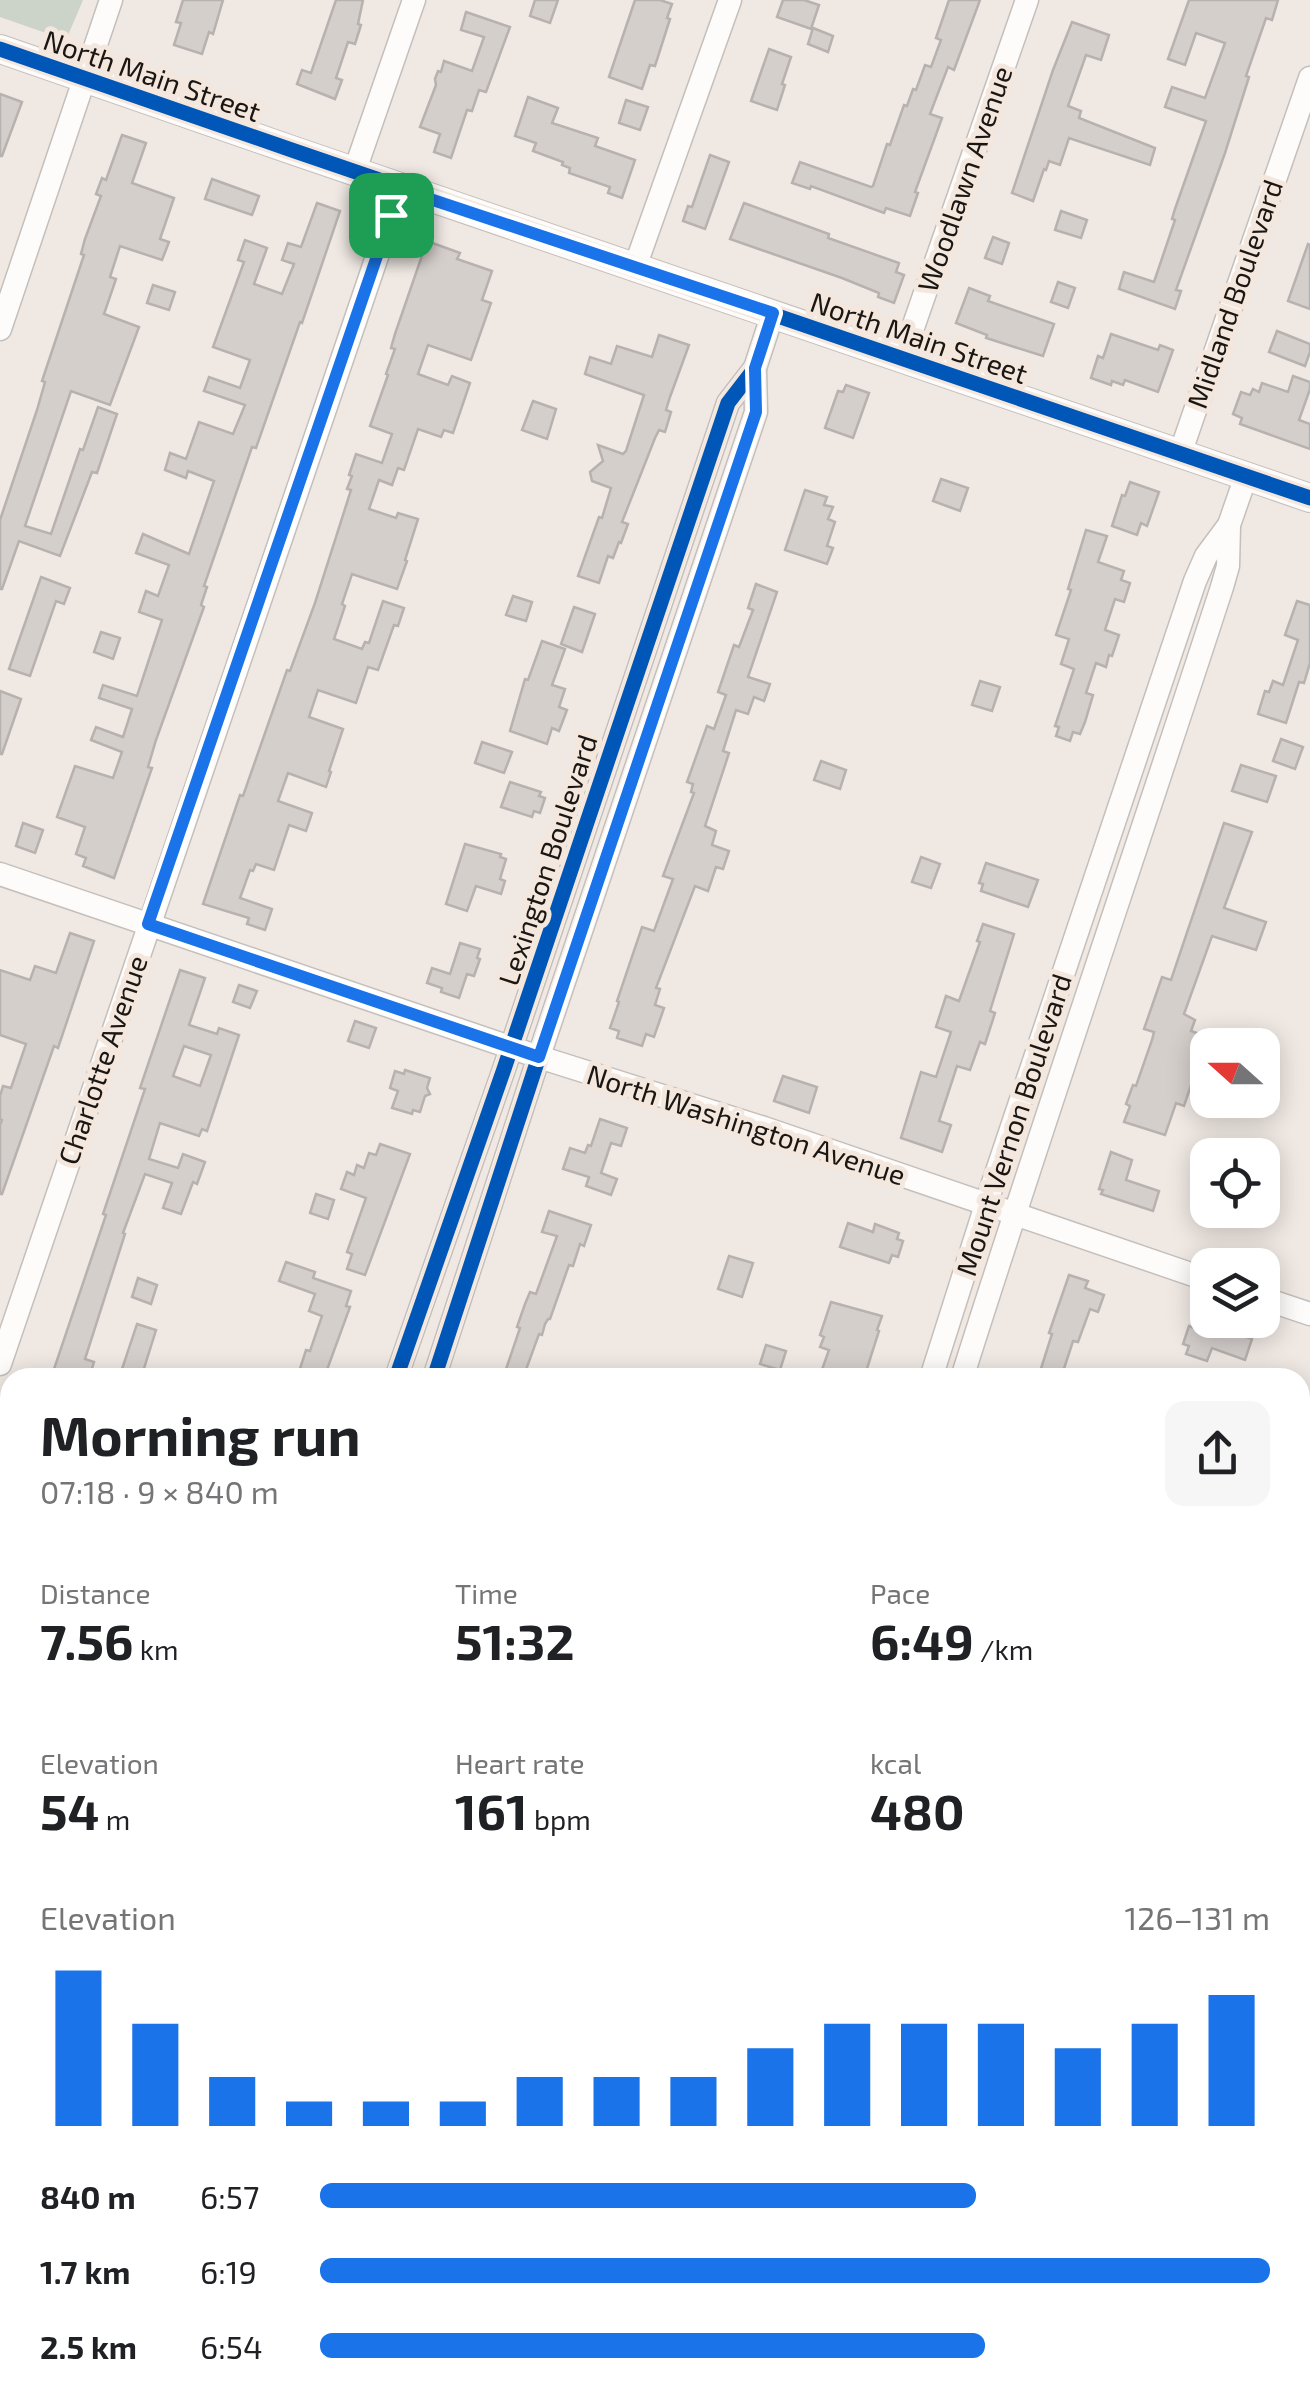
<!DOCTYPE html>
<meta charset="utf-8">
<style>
:root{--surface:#fff;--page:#f6f6f6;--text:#202124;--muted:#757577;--accent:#1a73e8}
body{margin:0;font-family:"Exo 2",sans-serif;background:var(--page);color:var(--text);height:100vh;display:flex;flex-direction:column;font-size:38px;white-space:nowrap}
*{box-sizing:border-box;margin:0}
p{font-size:32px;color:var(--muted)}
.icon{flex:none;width:55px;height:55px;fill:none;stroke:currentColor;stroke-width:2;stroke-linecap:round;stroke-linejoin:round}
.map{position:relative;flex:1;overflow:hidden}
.details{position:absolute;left:0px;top:1368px;width:1310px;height:1038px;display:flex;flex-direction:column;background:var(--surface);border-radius:30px 30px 0 0;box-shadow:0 5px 25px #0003}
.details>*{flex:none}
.needle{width:65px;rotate:291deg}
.fabs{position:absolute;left:1190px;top:1028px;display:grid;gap:20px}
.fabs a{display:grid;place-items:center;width:90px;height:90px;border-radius:20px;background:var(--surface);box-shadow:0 5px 25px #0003;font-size:50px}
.pin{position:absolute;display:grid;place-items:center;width:85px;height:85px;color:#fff;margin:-42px;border-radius:20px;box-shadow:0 5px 15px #0006}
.round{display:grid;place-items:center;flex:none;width:105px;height:105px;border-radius:20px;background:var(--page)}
.summary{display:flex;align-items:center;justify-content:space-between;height:170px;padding:0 40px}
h1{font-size:55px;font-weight:700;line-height:75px}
.stats{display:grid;grid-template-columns:repeat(3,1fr);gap:15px;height:170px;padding:10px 40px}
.stats div{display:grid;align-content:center}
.stats b{font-size:50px;font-weight:700}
.stats small{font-size:28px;font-weight:400}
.stats p{font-size:28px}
.chart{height:280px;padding:20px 40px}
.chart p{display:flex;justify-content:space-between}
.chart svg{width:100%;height:180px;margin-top:10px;stroke:var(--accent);stroke-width:6}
ul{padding:0 40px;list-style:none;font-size:32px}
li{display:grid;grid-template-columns:160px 120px 1fr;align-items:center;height:75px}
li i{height:25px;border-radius:12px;background:var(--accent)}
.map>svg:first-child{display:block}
.green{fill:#ccd4c9}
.building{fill:#d5cfcc;stroke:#b7b1af;stroke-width:2.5;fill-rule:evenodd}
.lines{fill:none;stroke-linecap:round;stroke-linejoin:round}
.minor-casing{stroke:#c5bfbb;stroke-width:25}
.major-casing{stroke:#c5bfbb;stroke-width:30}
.minor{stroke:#fdfcfb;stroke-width:22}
.major{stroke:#fdfcfb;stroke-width:28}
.cycleway-casing{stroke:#f4e7de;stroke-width:21}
.cycleway{stroke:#0057b8;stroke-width:15}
.route-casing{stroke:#fff;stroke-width:20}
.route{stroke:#1a73e8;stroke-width:12}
.labels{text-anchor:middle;stroke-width:10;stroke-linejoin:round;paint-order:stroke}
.street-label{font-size:28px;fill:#1a1613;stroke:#f4e7de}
</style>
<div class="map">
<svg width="1310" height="2404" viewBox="0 0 1310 2404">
<rect width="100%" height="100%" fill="#efe8e3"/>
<!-- green -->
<path class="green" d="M0,0H83L66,40L0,17Z"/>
<!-- building -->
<g class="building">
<path d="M183,0H223L213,34L209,32L202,54L174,45L181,23L176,22Z"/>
<path d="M336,0H363L358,24L361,25L355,44L348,42L336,78L342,80L335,99L297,84L302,70L311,73Z"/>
<path d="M535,0H558L550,23L530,16Z"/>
<path d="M635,0H660L672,4L667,18L670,19L655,66L650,65L642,89L609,77Z"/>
<path d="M783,0H804L819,5L811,29L777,17Z"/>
<path d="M949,0H980L954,70L948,67L930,114L942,118L915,192L918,193L910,216L886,208L884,213L811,186L810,189L792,183L800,162L871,187L873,186L887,144L890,145L904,105L907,106L913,89L916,90L925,65L931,67L941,40L936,38Z"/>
<path d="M1189,0H1278L1272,20L1266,18L1246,76L1249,77L1225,153L1176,290L1181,291L1175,309L1119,289L1124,272L1154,282L1175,220L1172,219L1175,209L1206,121L1165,107L1172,87L1205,98L1225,43L1196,33L1185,65L1168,59Z"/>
<path d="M466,12L510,27L486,92L479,90L472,111L467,110L451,158L434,152L440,134L420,127L436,85L435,79L438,71L441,72L444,61L472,71L484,37L461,30Z"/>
<path d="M1072,22L1109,35L1101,60L1086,55L1068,106L1081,111L1079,118L1155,148L1150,165L1069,138L1060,165L1049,161L1046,170L1044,169L1033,201L1012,193L1053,70Z"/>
<path d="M813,28L833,36L828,52L808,44Z"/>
<path d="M769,49L791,57L782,84L785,85L777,110L751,101Z"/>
<path d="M0,94L22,102L2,156H0Z"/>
<path d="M528,97L558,108L552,123L598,138L595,146L635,160L622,198L608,193L610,187L569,173L570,168L562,165L563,162L533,151L536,143L515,136Z"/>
<path d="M626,100L648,107L640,130L619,123Z"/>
<path d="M122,135L146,143L132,183L174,198L160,239L169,242L162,260L120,246L110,277L116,279L104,314L139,327L110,405L71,391L25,526L51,534L80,449L83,450L98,407L117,414L97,473L92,472L60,556L19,541L2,589H0V520L37,410L45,382L42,381L84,255L81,254L85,239L101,196L96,194L102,178L106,180Z"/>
<path d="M710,155L729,162L705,229L683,221L688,206L692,207Z"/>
<path d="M212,179L259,196L252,215L205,199Z"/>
<path d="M317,203L340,211L302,323L300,322L256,448L252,447L204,586L207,587L201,605L204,607L156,740L148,767L152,768L114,878L83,866L86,858L76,854L85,827L57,817L75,766L113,778L122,752L91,740L96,727L123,737L132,709L99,698L103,685L137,696L162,620L139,612L146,591L158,596L169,565L136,553L143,534L189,554L214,481L188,471L186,478L165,470L170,453L186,459L199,422L233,434L245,405L204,391L209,377L240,388L250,360L213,347L244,262L238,260L245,240L267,248L254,284L282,294L294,264L282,260L288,243L301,247Z"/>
<path d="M744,203L829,234L828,238L899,263L896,272L904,275L894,303L878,297L879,293L842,278L730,239Z"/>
<path d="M1061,211L1087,220L1081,238L1055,230Z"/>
<path d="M993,237L1009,243L1002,264L985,258Z"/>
<path d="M427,241L460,253L457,259L492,271L482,300L491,303L471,360L428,345L418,374L448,385L452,376L470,383L453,433L444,430L441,437L418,429L404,470L398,468L392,485L379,480L369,509L396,518L398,513L418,519L405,560L407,561L397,589L352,574L342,604L345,606L334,639L362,649L365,642L369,643L383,601L404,608L398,626L394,625L378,670L368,667L356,703L318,690L309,717L343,729L329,771L331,772L326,787L288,773L278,801L312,813L306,831L289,825L274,870L256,864L253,871L250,870L240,898L272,909L265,930L247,924L249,918L203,904L240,795L243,796L287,670L290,671L315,603L351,490L347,489L352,476L349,475L356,454L382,463L392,434L370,426L388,375L386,374L395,349L391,348L395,334Z"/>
<path d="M1308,244L1310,245V309L1288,301Z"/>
<path d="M1058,282L1075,288L1068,308L1051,302Z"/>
<path d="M153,285L175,292L169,310L147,303Z"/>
<path d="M969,288L990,296L988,301L1054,324L1043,356L986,338L987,335L956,323Z"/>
<path d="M1277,331L1310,344V352L1305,366L1269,352Z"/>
<path d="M1111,334L1158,350L1160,345L1173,350L1158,392L1125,380L1123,385L1112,381L1111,385L1091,378L1098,356L1103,358Z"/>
<path d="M659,335L689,345L670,397L666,410L671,412L665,432L659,430L655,438L622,522L628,524L621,543L619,542L613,558L608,556L599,583L578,576L599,517L602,518L611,488L592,481L590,472L603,461L598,445L623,454L626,451L644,395L585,374L590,357L611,364L617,346L652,357Z"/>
<path d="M1293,376L1310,382V389L1299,420L1310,424V449L1240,424L1242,418L1233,414L1241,392L1250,395L1253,389L1259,392L1262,383L1288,392Z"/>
<path d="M846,385L869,393L853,438L825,428L838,391L843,392Z"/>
<path d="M533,401L556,409L547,439L522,430Z"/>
<path d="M941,479L968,488L960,511L933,501Z"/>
<path d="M1130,482L1159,492L1147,526L1141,523L1137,535L1112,526L1122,495L1125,496Z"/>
<path d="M805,490L827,497L824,505L833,507L828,519L835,522L827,546L833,548L827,564L785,550Z"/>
<path d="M1086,530L1107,536L1098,562L1124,571L1121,580L1130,583L1124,602L1115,599L1105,630L1119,635L1112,656L1109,655L1106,667L1096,663L1086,693L1093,695L1085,722L1080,734L1073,732L1070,741L1056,736L1059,727L1055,726L1074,669L1061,664L1069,639L1056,635L1071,590L1068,589Z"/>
<path d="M41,577L70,588L64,604L56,601L30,676L9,669Z"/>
<path d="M756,584L777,592L748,677L770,684L764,701L754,697L748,714L736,710L723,751L729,753L705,826L716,831L712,845L729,851L723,869L716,867L708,891L695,886L656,988L660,989L655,1005L664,1008L654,1037L646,1034L642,1046L617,1038L619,1031L610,1028L619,1002L617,1001L642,927L654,931L673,879L663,876L694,793L691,792L693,784L687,782L707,726L714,729L726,695L718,692L734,645L739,647L753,610L748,608Z"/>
<path d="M513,596L532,602L526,621L506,615Z"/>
<path d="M1297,601L1310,605V663L1304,683L1299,682L1286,723L1258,714L1265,691L1269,692L1273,681L1283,685L1298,640L1285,635Z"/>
<path d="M574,607L595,614L582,652L561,644Z"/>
<path d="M101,632L120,638L113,659L94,652Z"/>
<path d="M542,641L565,649L552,685L565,689L559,707L567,710L559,731L552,728L547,744L510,731L525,679L528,680Z"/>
<path d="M980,681L1000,687L992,711L972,705Z"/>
<path d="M0,691L21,699L2,754H0Z"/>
<path d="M1281,739L1303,747L1295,769L1273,761Z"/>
<path d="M482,742L512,752L504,773L475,763Z"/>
<path d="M821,761L846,770L840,789L814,780Z"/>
<path d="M1241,765L1276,776L1267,802L1232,791Z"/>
<path d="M510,782L541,792L539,796L545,798L540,813L534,811L532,817L501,807Z"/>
<path d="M23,823L43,830L35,853L16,846Z"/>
<path d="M1224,823L1252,832L1224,908L1266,922L1256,950L1212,936L1184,1014L1195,1020L1191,1031L1208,1037V1058L1201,1056L1184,1106L1176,1103L1165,1135L1124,1122L1130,1106L1126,1104L1133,1085L1136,1086L1152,1040L1154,1032L1144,1029L1162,977L1171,980Z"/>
<path d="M465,844L501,854L500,857L506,859L500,879L505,881L501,894L476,886L467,911L446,904Z"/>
<path d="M921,857L940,864L931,888L912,882Z"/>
<path d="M986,863L1038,880L1028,907L981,891L983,884L979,883Z"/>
<path d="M983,924L1014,934L990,1011L995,1013L985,1044L980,1042L970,1070L957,1066L939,1121L951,1125L942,1152L901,1138L921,1072L936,1077L951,1032L936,1027L946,996L959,1001L980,942L977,941Z"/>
<path d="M70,933L94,941L58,1048L54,1046L2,1194H0V1125L2,1120L0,1119V1096L3,1086L11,1088L26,1044L0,1035V970L30,980L35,966L56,973Z"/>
<path d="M460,943L480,949L477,958L480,959L474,976L467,974L459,998L441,992L442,988L427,983L432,968L450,974Z"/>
<path d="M180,970L205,978L189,1025L217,1034L219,1028L239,1035L207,1131L202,1129L199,1136L160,1123L149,1159L178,1168L183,1154L205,1162L197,1184L193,1182L181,1214L163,1208L172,1183L145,1174L123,1233L125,1234L85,1359L94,1362L89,1378H51L106,1215L103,1214L145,1089L140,1088ZM184,1046L211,1055L200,1086L173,1076Z"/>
<path d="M239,985L257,991L250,1008L233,1002Z"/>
<path d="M355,1021L376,1028L369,1048L348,1041Z"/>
<path d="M405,1070L430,1078L427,1088L430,1094L425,1096L420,1112L413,1110L412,1114L392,1108L398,1091L390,1088L395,1071L404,1074Z"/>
<path d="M783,1076L817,1087L809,1113L774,1101Z"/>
<path d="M600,1119L627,1128L621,1146L611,1143L601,1173L617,1179L611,1195L586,1186L589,1177L563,1169L570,1148L585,1153L588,1145L591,1146Z"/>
<path d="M380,1144L410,1154L365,1275L347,1269L352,1254L347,1252L366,1198L341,1189L347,1172L354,1175L357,1165L364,1168L369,1153L376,1155Z"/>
<path d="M1111,1152L1132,1160L1126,1180L1159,1191L1153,1211L1101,1194L1103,1190L1099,1189Z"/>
<path d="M316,1194L334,1200L328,1219L310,1213Z"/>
<path d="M549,1211L591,1225L584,1246L580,1244L573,1266L569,1265L550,1319H548L545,1324L542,1335L539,1334L523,1378H503L520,1328L517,1327L525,1304L530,1292L536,1294L557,1236L542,1232Z"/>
<path d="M848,1223L873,1232L875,1224L899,1233L897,1239L903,1241L898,1257L892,1255L889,1263L840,1247Z"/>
<path d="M729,1256L753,1263L742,1297L718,1289Z"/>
<path d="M286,1262L315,1272L313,1278L351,1291L346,1306L350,1307L324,1378H297L306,1350L310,1351L322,1316L309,1311L315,1294L279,1281Z"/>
<path d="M1069,1275L1088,1281L1085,1288L1104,1295L1098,1312L1090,1309L1078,1342L1073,1341L1061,1378H1038L1052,1334L1049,1333Z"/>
<path d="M138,1278L157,1285L151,1304L132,1297Z"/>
<path d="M831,1302L882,1316L877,1330L879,1331L864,1378H819L829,1350L820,1347L824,1337L820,1335Z"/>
<path d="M1197,1320L1252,1339L1245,1360L1212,1348L1207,1361L1186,1354L1189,1346L1183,1344L1189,1326L1194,1328Z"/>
<path d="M137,1324L156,1330L141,1378H119Z"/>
<path d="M766,1345L786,1351L780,1370L760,1364Z"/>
</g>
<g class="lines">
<defs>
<g id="minor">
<path d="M354,173L414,0"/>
<path d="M635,267L730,0"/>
<path d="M0,329L111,0"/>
<path d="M902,359L1027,0"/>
<path d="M1180,454L1310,78"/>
<path d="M0,874L539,1057L764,1128L1208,1280"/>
<path d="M1262,1298L1310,1314"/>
<path d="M0,1364L400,189"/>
<path d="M396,1378L504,1069L728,403L755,368"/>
<path d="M434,1378L546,1035L756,412L755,368L773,313"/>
<path d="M931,1378L992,1186L1195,581L1206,556L1229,525L1246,476"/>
<path d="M962,1378C1046,1113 1136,851 1222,587L1228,566L1229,525"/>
<path d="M0,1679H10"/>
<path d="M1300,2264L1310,2267"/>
<path d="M59,2404L62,2395"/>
<path d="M90,2404L93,2395"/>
<path d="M588,2404L591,2395"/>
<path d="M617,2404L620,2395"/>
</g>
<g id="major">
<path d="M0,49C436,201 874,348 1310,498"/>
<path d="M1300,1878L1310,1848"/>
<path d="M1123,2404L1126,2395"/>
</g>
</defs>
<!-- minor casing -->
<use href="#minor" class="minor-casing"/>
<!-- major casing -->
<use href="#major" class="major-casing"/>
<!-- minor -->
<use href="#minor" class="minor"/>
<!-- major -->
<use href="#major" class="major"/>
<defs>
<g id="cycleway">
<path d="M0,49C436,201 874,348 1310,498"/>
<path d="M396,1378L504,1069L728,403L755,368"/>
<path d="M434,1378L546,1035L756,412L755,368L773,313"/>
</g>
</defs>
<!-- cycleway casing -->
<use href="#cycleway" class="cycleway-casing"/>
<!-- cycleway -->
<use href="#cycleway" class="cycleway"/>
</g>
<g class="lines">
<defs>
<path id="route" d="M400,189L773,313L755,368L756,412L539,1057L148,924Z"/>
</defs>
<!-- route casing -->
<use href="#route" class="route-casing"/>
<!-- route -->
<use href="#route" class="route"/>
</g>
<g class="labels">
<!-- street labels -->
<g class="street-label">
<text transform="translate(152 76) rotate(19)" y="10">North Main Street</text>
<text transform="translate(965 179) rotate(-71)" y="10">Woodlawn Avenue</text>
<text transform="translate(1235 294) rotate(-71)" y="10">Midland Boulevard</text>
<text transform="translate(919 338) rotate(19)" y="10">North Main Street</text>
<text transform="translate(548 860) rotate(-72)" y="10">Lexington Boulevard</text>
<text transform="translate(103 1060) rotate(-71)" y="10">Charlotte Avenue</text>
<text transform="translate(746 1125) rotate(18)" y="10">North Washington Avenue</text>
<text transform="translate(1014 1125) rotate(-72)" y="10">Mount Vernon Boulevard</text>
</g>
</g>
</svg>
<div class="fabs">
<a><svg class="needle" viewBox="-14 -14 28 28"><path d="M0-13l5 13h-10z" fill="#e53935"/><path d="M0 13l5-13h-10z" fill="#757577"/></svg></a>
<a><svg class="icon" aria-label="locate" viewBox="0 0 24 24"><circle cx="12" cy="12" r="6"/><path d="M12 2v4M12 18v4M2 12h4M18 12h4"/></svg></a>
<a><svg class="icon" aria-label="layers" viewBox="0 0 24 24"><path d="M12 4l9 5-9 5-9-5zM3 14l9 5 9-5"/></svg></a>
</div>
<div class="pin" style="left:391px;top:215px;background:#1e9e55"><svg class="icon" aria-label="arrive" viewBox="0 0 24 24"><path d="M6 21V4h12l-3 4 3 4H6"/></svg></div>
<section class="details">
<div class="summary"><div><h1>Morning run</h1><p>07:18 · 9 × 840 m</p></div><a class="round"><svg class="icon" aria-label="share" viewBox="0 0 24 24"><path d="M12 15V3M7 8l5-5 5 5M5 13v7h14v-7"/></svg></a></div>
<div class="stats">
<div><p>Distance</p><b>7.56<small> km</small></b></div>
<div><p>Time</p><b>51:32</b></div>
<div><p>Pace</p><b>6:49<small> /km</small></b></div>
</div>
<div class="stats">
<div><p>Elevation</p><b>54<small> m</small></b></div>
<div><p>Heart rate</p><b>161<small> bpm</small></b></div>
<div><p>kcal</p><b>480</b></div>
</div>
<div class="chart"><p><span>Elevation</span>126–131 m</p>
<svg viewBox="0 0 160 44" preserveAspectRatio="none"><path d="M5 44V6M15 44V19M25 44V32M35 44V38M45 44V38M55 44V38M65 44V32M75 44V32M85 44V32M95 44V25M105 44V19M115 44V19M125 44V19M135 44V25M145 44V19M155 44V12"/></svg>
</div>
<ul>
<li><b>840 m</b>6:57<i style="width:69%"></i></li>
<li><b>1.7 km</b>6:19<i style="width:100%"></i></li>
<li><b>2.5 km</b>6:54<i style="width:70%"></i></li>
</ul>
</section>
</div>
